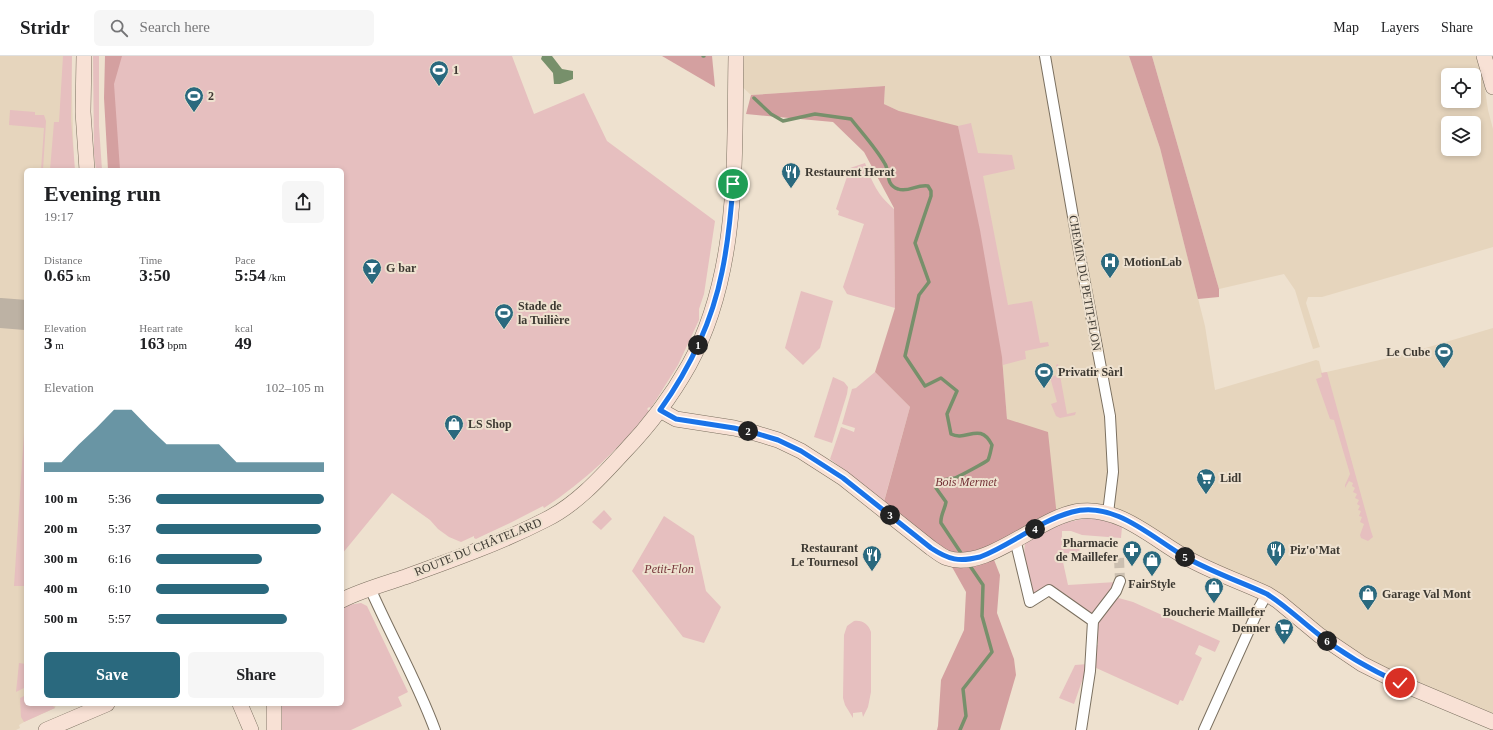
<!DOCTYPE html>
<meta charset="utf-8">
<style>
:root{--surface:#fff;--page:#f6f6f6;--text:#202124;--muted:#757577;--line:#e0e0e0;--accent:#2a697e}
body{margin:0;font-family:"Times New Roman",serif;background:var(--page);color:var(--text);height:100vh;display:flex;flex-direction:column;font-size:15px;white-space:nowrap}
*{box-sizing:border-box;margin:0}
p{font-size:13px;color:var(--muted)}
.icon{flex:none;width:22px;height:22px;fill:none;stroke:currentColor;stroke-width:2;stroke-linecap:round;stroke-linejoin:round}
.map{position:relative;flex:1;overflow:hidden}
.panel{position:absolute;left:24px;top:112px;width:320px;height:538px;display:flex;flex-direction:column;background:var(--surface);border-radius:6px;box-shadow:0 2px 6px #0003}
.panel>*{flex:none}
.buttons{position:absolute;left:1441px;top:12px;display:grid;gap:8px}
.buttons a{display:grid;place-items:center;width:40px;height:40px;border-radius:6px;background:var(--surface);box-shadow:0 2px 6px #0003;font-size:20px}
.pin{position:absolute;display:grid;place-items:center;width:34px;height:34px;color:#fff;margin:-17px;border:2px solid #fff;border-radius:50%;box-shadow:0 1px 4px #0007}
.km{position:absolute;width:20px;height:20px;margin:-10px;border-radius:50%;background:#222;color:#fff;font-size:11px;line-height:20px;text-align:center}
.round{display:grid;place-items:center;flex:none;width:42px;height:42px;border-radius:6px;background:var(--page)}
.head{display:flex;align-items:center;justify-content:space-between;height:68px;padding:0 20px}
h1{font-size:22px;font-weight:700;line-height:30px}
.stats{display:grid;grid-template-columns:repeat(3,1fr);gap:6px;height:68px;padding:4px 20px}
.stats div{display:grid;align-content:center}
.stats b{font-size:17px;font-weight:700}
.stats small{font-size:11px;font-weight:400}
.stats p{font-size:11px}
.chart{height:112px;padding:8px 20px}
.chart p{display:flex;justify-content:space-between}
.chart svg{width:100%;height:72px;margin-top:4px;fill:var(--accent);opacity:.7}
.action{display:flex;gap:8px;margin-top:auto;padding:8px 20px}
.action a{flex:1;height:46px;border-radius:6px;background:var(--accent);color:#fff;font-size:16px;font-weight:700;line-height:46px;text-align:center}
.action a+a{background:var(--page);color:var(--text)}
ul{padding:0 20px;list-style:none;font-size:13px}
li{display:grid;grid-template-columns:64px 48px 1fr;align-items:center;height:30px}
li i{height:10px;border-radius:5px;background:var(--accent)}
header{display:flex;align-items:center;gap:24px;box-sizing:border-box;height:56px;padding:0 20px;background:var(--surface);border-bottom:1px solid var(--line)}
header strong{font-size:19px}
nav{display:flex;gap:22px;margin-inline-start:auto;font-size:14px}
.search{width:280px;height:36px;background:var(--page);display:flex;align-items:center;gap:10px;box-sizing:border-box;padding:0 14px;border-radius:6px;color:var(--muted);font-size:15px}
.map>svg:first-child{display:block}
.built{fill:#e6d5bd;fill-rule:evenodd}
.green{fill:#e6bfbf}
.forest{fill:#d4a0a0}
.water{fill:#77906b}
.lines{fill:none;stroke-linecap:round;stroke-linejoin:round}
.stream{stroke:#77906b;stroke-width:3.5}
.taxiway{stroke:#bdb2a4;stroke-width:30}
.street-tunnel{stroke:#cbbfb0;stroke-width:10;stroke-dasharray:10 5;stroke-linecap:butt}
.street-casing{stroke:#7b7060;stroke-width:12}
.secondary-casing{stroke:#7b7060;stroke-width:16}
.street{stroke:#fff;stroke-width:10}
.secondary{stroke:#f8e1d5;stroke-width:15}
.route-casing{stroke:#fff;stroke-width:8}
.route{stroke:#1a73e8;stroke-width:5}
.labels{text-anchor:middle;stroke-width:4;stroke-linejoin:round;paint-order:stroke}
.poi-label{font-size:12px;font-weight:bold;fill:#3d3932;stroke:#eee1cf;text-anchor:start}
.street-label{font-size:12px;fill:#3d3932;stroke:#eee1cf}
.park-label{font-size:12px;font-style:italic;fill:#743237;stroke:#eee1cf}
</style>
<header>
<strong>Stridr</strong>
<div class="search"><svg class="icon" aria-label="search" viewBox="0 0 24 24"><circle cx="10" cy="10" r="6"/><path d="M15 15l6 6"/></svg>Search here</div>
<nav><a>Map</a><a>Layers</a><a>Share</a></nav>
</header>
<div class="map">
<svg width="1493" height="674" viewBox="0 0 1493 674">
<rect width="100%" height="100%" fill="#eee1cf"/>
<!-- built -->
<g class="built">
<path d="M0,0H71L74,114H26V648H56L55,652L24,666L19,669L20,672L16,674H0Z"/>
<path d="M736,0H1129L1160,92L1205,270L1215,334L1316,304L1319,305L1322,317L1402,299L1493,272V659L1400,627L1278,545L1131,466L1057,461L1007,363L1002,301L899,55L884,48L885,30L751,39L736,25Z"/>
<path d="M1152,0H1480L1488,54L1493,73V191L1322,241H1308L1306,247L1320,291L1313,293L1295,234L1284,218L1219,233ZM1448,19H1474V45H1448ZM1448,67H1474V93H1448Z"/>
</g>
<!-- green -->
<g class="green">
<path d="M63,0H72L71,64L75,114H50L54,66H59Z"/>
<path d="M93,0H99V70L102,114H96L94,98Z"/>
<path d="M109,0H512L534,58L584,37L607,85L715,165L704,238L699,253V264L678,309L651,352L649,351L647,353L649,355C619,393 585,425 544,452L543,450L512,466L480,481L476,483L474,482V480L461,486L449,481L438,473L430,464L392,437L342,498V114H116Z"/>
<path d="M10,54L35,56V59H44L46,65L43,114H41L44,72L9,69Z"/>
<path d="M971,67L978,97L1012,99L1015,113L983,120L1008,249L1032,245L1040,287L1048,286L1049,290L1025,295L1026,303L1003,309L958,70Z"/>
<path d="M865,107C873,128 877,138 894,153L895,252L847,238L843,231L864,168L838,159L839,155L836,153L850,112Z"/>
<path d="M801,235L833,245L820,292L803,309L785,292Z"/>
<path d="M1058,308L1067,358L1076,356L1075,359L1060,362L1056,360L1051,348L1057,346L1050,321L1057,319L1056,309Z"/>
<path d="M875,316L910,351L884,445L830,403L841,371L854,376L855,372L842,368L852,333L856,332Z"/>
<path d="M1327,316L1371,475L1373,481L1368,485L1361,482L1360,479L1364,468L1360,466L1362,461L1359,460L1361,455L1358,454L1360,450L1357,448L1359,444L1355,442L1357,438L1353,436L1355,432L1352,430L1353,427L1349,425L1345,432V429L1350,418L1334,364L1330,363L1316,323L1322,321L1321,317Z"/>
<path d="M833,321L844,326L848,331L847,338L832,387L814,381Z"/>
<path d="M26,347V530H14Z"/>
<path d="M604,454L612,463L601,474L592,466Z"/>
<path d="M664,460L694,480L706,535L721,551L704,587L683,581L632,515Z"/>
<path d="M1088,462L1104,464L1122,471L1121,482L1082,479L1071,475H1062V485L1080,488L1079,498L1061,497L1068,529L1116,526L1094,562L1053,532L1033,542L1024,501L1025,485L1063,467Z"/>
<path d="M1115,541L1133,546L1220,585L1215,596L1199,589L1195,598L1202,602L1183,645L1180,644L1178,649L1094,611L1093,590L1098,589V565Z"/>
<path d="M361,547L367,550L408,636L398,641L402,650L351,674H280L281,648H342V553L348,549Z"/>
<path d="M854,565C863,564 868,568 871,576V636L868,651L863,661L862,656L853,657V662L845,649L843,642L844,579L847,570Z"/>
<path d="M19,607L26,608V631L16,636Z"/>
<path d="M1088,608L1074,648L1059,642L1075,609Z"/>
<path d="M26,639V648H51L55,652L24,666L21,661L20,642Z"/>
</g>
<!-- forest -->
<g class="forest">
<path d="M105,0H122L114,28L120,114H108L104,42Z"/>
<path d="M662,0H712L715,31Z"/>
<path d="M1129,0H1152L1219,233V241L1198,243L1160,92Z"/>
<path d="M885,30L884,48L899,55L958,70L980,174L1002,301L1007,363L1048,376L1057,461L991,496L1000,519L997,557L1014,603L1016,619L1000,674H937L938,670L941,624L964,574L966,536L947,502L882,453L910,351L875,316L895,252L894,152L864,96L833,66L746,58L751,39Z"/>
</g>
<!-- water -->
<path class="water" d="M542,0H552L562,13L573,15V23L560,28H554L553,17L541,3Z"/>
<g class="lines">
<!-- stream -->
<g class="stream">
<path d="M703,0H704"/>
<path d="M754,42L771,58L783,65L815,58L851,63C862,77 876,92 885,108C890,116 885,129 898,133C908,137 917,128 928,130L931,135V140L915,187L929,226L919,239L905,300L925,330L941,322L957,335L947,358L951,378C966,386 980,365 992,389C991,393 990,400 988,404C986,406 960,420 955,422C949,424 943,423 937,425L936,432L946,446C945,453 940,460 941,467L963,500"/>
<path d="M960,674L966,660L963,633L992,596L982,560L983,529L968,507"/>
</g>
<!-- taxiway -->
<path class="taxiway" d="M0,257L26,259"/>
<!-- street-tunnel -->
<path class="street-tunnel" d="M1119,502L1120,525"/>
<defs>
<g id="street">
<path d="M1045,0L1079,195L1110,360L1113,416L1108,457"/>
<path d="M1015,483L1030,546L1049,534L1093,565"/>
<path d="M370,532C391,580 417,625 435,674"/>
<path d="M1081,674L1090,615L1093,565L1116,535L1120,525"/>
<path d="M1204,674L1259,552L1267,538"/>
</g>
<g id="secondary">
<path d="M84,0L83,56L87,114"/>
<path d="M1484,0L1493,31"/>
<path d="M660,354L676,363L734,372L755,377L778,384L801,395L843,422L931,492C936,495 941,500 947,502C988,516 1039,459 1081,455C1121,451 1154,484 1187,502C1212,516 1241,526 1267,538L1278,545L1319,579L1362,608L1400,627L1493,666"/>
<path d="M342,544C362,534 384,528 405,521C452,504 500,487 545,464C576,449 601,421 624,396C649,370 671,341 689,309C740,216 734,103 736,0"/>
<path d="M240,648L251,674"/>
<path d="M46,674L107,648"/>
<path d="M274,674V648"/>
</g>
</defs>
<!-- street casing -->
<use href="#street" class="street-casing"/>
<!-- secondary casing -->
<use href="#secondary" class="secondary-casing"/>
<!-- street -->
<use href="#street" class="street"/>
<!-- secondary -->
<use href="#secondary" class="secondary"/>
</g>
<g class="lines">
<defs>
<path id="route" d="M733,128C731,157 728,187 722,216C712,266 690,312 660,354L676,363L734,372L755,377L778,384L801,395L843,422L931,492C949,504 959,506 980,501C1011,489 1039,465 1072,456C1115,444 1153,483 1187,502C1212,516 1241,526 1267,538C1285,549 1301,565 1318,578C1343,598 1371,614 1400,627"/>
</defs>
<!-- route casing -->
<use href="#route" class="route-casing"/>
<!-- route -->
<use href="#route" class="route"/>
</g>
<!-- icons -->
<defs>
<symbol id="stadium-pin" viewBox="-11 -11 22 30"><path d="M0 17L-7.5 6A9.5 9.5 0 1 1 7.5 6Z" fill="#2a697e" stroke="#eee1cf"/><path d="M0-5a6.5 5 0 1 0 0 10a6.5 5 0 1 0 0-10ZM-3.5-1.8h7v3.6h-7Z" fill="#fff"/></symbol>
<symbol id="restaurant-pin" viewBox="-11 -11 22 30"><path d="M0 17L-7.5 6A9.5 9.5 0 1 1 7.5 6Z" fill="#2a697e" stroke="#eee1cf"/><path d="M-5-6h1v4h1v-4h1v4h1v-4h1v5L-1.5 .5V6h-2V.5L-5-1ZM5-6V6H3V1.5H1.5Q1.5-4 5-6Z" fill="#fff"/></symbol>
<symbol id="hospital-pin" viewBox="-11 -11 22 30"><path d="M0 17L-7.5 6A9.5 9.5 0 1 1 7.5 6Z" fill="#2a697e" stroke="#eee1cf"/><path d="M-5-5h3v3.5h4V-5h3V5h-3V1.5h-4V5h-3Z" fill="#fff"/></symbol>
<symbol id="bar-pin" viewBox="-11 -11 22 30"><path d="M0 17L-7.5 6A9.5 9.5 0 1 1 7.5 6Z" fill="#2a697e" stroke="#eee1cf"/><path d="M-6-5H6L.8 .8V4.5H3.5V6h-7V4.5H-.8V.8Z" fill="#fff"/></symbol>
<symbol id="shop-pin" viewBox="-11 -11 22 30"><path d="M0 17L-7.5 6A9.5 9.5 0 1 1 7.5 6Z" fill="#2a697e" stroke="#eee1cf"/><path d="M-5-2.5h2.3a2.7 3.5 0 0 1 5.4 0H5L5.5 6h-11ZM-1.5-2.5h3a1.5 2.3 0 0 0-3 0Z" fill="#fff"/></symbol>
<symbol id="supermarket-pin" viewBox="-11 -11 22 30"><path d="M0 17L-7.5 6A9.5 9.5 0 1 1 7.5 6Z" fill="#2a697e" stroke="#eee1cf"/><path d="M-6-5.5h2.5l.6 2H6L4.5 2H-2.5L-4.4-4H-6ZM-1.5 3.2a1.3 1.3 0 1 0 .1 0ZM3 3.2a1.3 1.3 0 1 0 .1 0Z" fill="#fff"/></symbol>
<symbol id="pharmacy-pin" viewBox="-11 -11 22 30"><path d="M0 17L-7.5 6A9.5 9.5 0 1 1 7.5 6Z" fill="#2a697e" stroke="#eee1cf"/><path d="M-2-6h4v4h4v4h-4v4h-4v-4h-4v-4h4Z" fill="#fff"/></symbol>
</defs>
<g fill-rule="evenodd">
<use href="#stadium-pin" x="428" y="3" width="22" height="30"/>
<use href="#stadium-pin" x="183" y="29" width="22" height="30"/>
<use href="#restaurant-pin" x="780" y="105" width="22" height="30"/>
<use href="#hospital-pin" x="1099" y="195" width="22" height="30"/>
<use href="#bar-pin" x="361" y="201" width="22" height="30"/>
<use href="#stadium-pin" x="493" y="246" width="22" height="30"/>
<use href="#stadium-pin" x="1433" y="285" width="22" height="30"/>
<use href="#stadium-pin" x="1033" y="305" width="22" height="30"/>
<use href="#shop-pin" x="443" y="357" width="22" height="30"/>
<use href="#supermarket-pin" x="1195" y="411" width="22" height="30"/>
<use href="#pharmacy-pin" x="1121" y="483" width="22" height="30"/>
<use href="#restaurant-pin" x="1265" y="483" width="22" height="30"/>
<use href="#restaurant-pin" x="861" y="488" width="22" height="30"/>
<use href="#shop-pin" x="1141" y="493" width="22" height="30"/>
<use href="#shop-pin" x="1203" y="520" width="22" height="30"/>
<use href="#shop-pin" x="1357" y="527" width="22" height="30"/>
<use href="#supermarket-pin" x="1273" y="561" width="22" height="30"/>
</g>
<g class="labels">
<!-- poi labels -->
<g class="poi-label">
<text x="453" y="18">1</text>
<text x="208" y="44">2</text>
<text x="805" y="120">Restaurent Herat</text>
<text x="1124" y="210">MotionLab</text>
<text x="386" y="216">G bar</text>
<text x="518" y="254">Stade de<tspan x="518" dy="14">la Tuilière</tspan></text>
<text x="1430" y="300" text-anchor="end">Le Cube</text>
<text x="1058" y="320">Privatir Sàrl</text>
<text x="468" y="372">LS Shop</text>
<text x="1220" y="426">Lidl</text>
<text x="1118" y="491" text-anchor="end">Pharmacie<tspan x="1118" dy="14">de Maillefer</tspan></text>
<text x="858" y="496" text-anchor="end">Restaurant<tspan x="858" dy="14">Le Tournesol</tspan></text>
<text x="1290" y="498">Piz'o'Mat</text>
<text x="1152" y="532" text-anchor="middle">FairStyle</text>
<text x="1382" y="542">Garage Val Mont</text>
<text x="1214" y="560" text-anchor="middle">Boucherie Maillefer</text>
<text x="1270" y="576" text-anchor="end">Denner</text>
</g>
<!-- street labels -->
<g class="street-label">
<text transform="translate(1085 227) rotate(80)" y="4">CHEMIN DU PETIT-FLON</text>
<text transform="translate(478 491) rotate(-22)" y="4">ROUTE DU CHÂTELARD</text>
</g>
<!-- park labels -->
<g class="park-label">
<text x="966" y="430">Bois Mermet</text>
<text x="669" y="517">Petit-Flon</text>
</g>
</g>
</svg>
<div class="buttons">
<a><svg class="icon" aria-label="locate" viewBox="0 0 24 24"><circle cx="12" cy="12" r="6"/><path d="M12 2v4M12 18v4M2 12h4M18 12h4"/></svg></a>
<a><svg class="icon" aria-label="layers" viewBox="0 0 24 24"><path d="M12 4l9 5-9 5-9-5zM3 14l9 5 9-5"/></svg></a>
</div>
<div class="pin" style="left:733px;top:128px;background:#1e9e55"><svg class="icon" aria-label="arrive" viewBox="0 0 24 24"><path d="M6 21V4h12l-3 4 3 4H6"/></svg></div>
<div class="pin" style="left:1400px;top:627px;background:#d93025"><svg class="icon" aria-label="check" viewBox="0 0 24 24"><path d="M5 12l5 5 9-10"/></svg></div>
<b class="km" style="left:698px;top:289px">1</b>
<b class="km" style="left:748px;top:375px">2</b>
<b class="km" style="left:890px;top:459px">3</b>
<b class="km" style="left:1035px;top:473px">4</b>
<b class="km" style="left:1185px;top:501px">5</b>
<b class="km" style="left:1327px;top:585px">6</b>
<section class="panel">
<div class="head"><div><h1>Evening run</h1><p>19:17</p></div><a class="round"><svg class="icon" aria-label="share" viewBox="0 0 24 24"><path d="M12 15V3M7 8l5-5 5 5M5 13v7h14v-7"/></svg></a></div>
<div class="stats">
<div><p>Distance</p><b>0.65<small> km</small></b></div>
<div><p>Time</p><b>3:50</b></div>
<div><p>Pace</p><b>5:54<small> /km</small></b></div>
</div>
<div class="stats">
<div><p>Elevation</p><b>3<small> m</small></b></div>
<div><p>Heart rate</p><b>163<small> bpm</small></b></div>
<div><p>kcal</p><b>49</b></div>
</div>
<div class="chart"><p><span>Elevation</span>102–105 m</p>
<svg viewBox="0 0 160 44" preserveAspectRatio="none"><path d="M0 44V38L10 38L20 27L30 17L40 6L50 6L60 17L70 27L80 27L90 27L100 27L110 38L120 38L130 38L140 38L150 38L160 38V44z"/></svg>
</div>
<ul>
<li><b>100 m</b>5:36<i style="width:100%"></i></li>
<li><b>200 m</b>5:37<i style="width:98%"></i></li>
<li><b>300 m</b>6:16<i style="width:63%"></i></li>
<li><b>400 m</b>6:10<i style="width:67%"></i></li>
<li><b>500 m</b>5:57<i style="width:78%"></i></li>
</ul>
<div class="action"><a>Save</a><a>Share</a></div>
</section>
</div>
